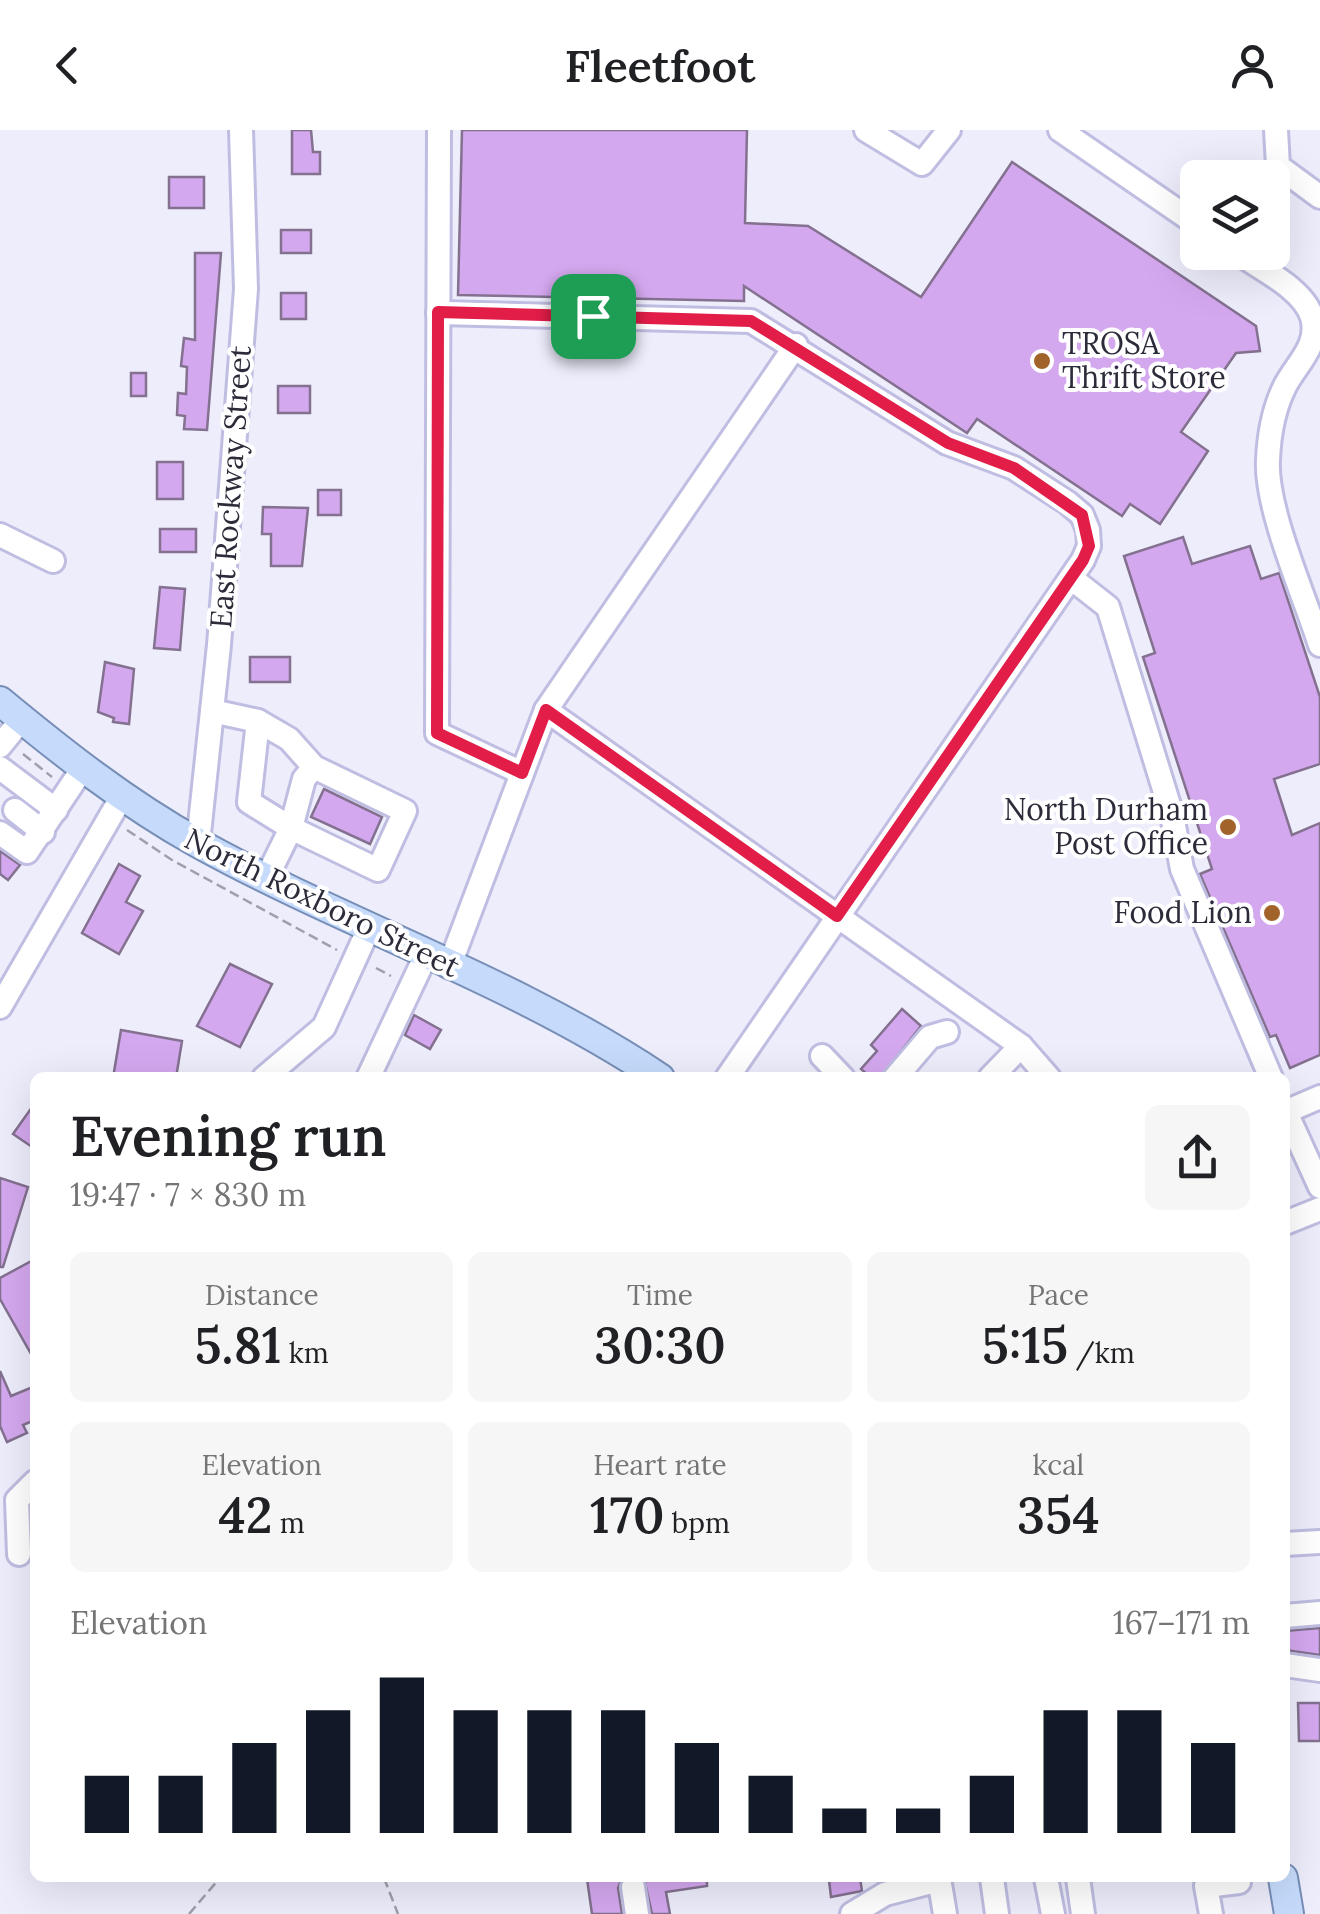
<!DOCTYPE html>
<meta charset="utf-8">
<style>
:root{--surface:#fff;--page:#f6f6f6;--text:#202124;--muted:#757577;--accent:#111827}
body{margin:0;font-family:Lora,serif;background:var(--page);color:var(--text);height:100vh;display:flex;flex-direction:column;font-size:38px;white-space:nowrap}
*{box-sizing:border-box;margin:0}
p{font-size:32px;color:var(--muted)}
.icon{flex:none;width:55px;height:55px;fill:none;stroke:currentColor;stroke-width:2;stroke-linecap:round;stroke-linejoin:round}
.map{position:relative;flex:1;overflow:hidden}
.side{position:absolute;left:30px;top:942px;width:1260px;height:810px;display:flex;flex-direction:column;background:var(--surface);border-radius:15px;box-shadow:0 10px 40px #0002}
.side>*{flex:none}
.controls{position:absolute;left:1180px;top:30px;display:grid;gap:20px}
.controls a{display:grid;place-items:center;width:110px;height:110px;border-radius:15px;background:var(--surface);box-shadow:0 10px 40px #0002;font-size:50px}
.pin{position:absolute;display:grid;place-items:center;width:85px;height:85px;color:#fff;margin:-42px;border-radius:20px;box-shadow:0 5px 15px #0006}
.round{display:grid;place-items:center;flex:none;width:105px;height:105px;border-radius:15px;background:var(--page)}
.overview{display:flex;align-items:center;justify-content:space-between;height:170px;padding:0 40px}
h1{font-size:55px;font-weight:600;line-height:75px}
.stats{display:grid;grid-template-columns:repeat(3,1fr);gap:15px;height:170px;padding:10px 40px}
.stats div{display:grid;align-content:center;border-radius:15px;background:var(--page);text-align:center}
.stats b{font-size:50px;font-weight:600}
.stats small{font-size:28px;font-weight:400}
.stats p{font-size:28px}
.chart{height:280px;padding:20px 40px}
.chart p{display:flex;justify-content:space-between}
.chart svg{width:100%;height:180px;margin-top:10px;stroke:var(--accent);stroke-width:6}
header{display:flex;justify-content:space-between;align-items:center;height:130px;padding:0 40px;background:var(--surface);font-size:45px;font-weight:600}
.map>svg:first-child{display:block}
.building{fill:#d4a8ef;stroke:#83718f;stroke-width:2.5}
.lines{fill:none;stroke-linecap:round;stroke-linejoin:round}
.minor-casing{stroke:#bfbee2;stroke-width:28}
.major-casing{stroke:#778eb6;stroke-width:32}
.path{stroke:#9f9fad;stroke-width:2.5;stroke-dasharray:10 5;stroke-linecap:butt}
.minor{stroke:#fff;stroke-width:22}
.major{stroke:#c6dbfc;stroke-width:28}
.route-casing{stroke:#fff;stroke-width:20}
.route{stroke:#e11d48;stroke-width:12}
.poi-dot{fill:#a2632a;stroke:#fff;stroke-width:4}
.labels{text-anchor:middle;stroke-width:8;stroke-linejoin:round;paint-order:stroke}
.poi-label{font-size:30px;fill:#2b2b39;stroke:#fff;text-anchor:end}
.street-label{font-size:30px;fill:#2b2b39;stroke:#fff}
</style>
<header><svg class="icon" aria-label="back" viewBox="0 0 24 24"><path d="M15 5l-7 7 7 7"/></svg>Fleetfoot<svg class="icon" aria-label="person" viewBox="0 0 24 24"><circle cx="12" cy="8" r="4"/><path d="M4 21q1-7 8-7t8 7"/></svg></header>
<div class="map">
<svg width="1320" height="1784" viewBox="0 0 1320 1784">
<rect width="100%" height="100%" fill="#ededfc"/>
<!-- building -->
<g class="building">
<path d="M292,0H311L313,22H320V44H292Z"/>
<path d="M462,0H747L745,93L808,96L921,167L1012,32L1256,196L1260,221L1236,223L1181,302L1208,321L1160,394L1130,374L1122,386L977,289L967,303L744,156V171L458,165Z"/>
<rect x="169" y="47" width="35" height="31"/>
<rect x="281" y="100" width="30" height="23"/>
<path d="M195,123H221L207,300L184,299L185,286L177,285L178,263L186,264L187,237L181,236L184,208L195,210Z"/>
<rect x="281" y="163" width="25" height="26"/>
<rect x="131" y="243" width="15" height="23"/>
<rect x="278" y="256" width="32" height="27"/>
<rect x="157" y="332" width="26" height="37"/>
<rect x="318" y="360" width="23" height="25"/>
<path d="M263,377L308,378L302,436H271V404H262Z"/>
<rect x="160" y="399" width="36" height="23"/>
<path d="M1183,407L1192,434L1250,416L1261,449L1279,443L1320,567V634L1274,649L1292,705L1320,693V925L1290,938L1276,905L1270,907L1200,744L1212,739L1143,527L1155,523L1124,426Z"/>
<path d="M160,457L185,459L180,520L154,518Z"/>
<rect x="250" y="527" width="40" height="25"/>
<path d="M105,532L134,539L129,594L113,592L114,588L98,582Z"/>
<path d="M324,659L382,687L370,714L311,687Z"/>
<path d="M0,721L20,735L8,750L0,744Z"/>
<path d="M119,734L140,746L126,772L143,781L119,824L82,803Z"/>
<path d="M230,834L272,854L240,917L197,896Z"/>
<path d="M902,879L921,896L880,948H871L861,939L877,921L871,915Z"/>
<path d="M414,885L441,900L430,919L405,905Z"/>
<path d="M121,900L182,911L176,948H113Z"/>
<path d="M35,973V1019L13,1004Z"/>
<path d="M0,1048L28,1057L3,1137H0Z"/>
<path d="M35,1129V1231L0,1169V1148Z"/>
<path d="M0,1241L11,1266L35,1256V1290L23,1295L27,1303L7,1312L0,1296Z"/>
<path d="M1320,1498V1525L1285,1520V1501Z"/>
<path d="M1298,1573H1320V1611H1299Z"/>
<path d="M599,1748H622L618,1758L622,1784H592L587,1749Z"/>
<path d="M644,1748H707V1756L666,1762L670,1784H652Z"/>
<path d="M860,1748L862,1761L831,1767L829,1750Z"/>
</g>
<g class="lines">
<defs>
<g id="minor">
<path d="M439,0L437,603L522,643"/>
<path d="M866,0L922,34L949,0"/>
<path d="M1060,0L1198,95"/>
<path d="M1276,0L1278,36L1320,67"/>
<path d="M1237,122C1260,139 1303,158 1312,187C1320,215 1297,233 1285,256C1274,278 1269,305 1268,330C1265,378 1305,467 1320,515"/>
<path d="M438,183L751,191L947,313L1014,338L1068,373L1082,385L1088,400L1089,416L1083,430L727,948"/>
<path d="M0,405L53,431"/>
<path d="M1071,448L1108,477L1172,685L1182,739L1271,948"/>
<path d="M546,580L1021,916L1049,948"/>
<path d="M212,581L258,591L249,672L291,698L266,749"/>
<path d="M258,591L289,609L314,637L405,681L378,740L291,698L304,649L314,637"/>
<path d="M0,616L22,589"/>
<path d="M0,638L56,680"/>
<path d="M15,680L43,702"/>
<path d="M0,703L27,722L83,638"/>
<path d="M198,713L219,515L246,159L241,0"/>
<path d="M449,837L546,580L796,215"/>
<path d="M0,877L121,668"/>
<path d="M822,926L843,948"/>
<path d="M264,948L324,897L369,798"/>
<path d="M368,948L426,825"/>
<path d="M895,948L930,907L947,902"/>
<path d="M990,948L1021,916"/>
<path d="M1285,980L1320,1057"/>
<path d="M1285,982L1320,967"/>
<path d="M1285,1093L1320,1079"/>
<path d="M1285,1414L1320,1412"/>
<path d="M19,1424L17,1370L35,1352"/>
<path d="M1285,1486L1320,1483"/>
<path d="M1285,1535L1320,1540"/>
<path d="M939,1748L945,1784"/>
<path d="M992,1748L997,1784"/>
<path d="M1046,1748L1053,1784"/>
<path d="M1078,1748L1083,1784"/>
<path d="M633,1757L637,1784"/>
<path d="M852,1784L885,1764L939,1750"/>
<path d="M1211,1784L1206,1756L1239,1752V1748"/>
</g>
<g id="major">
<path d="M0,571C63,623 126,673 198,713C348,796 517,852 660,948"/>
<path d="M1283,1748L1289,1784"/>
</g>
</defs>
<!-- minor casing -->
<use href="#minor" class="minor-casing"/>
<!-- major casing -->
<use href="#major" class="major-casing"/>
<!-- path -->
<g class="path">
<path d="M23,624L52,647"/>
<path d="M127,700L172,730L337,820"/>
<path d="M376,838L391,846"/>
<path d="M384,1748L398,1784"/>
<path d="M189,1784L220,1748"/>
</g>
<!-- minor -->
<use href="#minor" class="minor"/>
<!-- major -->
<use href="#major" class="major"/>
</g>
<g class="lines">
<defs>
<path id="route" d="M438,182L751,191L948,313L1014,338L1082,385L1089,416L1083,430L837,786L546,580L522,643L437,603Z"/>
</defs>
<!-- route casing -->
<use href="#route" class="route-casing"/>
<!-- route -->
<use href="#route" class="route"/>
</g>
<!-- markers -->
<g class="poi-dot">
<circle cx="1042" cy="231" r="10"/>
<circle cx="1228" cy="697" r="10"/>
<circle cx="1272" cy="783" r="10"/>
</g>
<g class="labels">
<!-- poi labels -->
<g class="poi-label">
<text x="1062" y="224" text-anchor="start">TROSA<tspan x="1062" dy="34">Thrift Store</tspan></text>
<text x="1208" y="690">North Durham<tspan x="1208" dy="34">Post Office</tspan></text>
<text x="1252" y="793">Food Lion</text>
</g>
<!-- street labels -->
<g class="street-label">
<text transform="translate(231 357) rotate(-86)" y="10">East Rockway Street</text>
<text transform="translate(322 773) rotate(26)" y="10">North Roxboro Street</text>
</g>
</g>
</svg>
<div class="controls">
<a><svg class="icon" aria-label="layers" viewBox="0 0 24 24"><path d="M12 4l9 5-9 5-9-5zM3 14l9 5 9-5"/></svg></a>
</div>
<div class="pin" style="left:593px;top:186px;background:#1e9e55"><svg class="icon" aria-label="arrive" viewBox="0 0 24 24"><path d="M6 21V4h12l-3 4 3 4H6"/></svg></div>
<section class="side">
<div class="overview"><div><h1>Evening run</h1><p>19:47 · 7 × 830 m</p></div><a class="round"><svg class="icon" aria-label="share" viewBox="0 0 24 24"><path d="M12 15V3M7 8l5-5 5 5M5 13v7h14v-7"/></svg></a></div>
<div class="stats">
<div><p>Distance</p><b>5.81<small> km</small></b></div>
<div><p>Time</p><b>30:30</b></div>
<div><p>Pace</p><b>5:15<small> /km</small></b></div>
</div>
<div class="stats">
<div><p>Elevation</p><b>42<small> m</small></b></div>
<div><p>Heart rate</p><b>170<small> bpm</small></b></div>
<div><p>kcal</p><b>354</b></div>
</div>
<div class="chart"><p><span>Elevation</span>167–171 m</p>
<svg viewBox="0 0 160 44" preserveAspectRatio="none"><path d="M5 44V30M15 44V30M25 44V22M35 44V14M45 44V6M55 44V14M65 44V14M75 44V14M85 44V22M95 44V30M105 44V38M115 44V38M125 44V30M135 44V14M145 44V14M155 44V22"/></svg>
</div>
</section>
</div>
